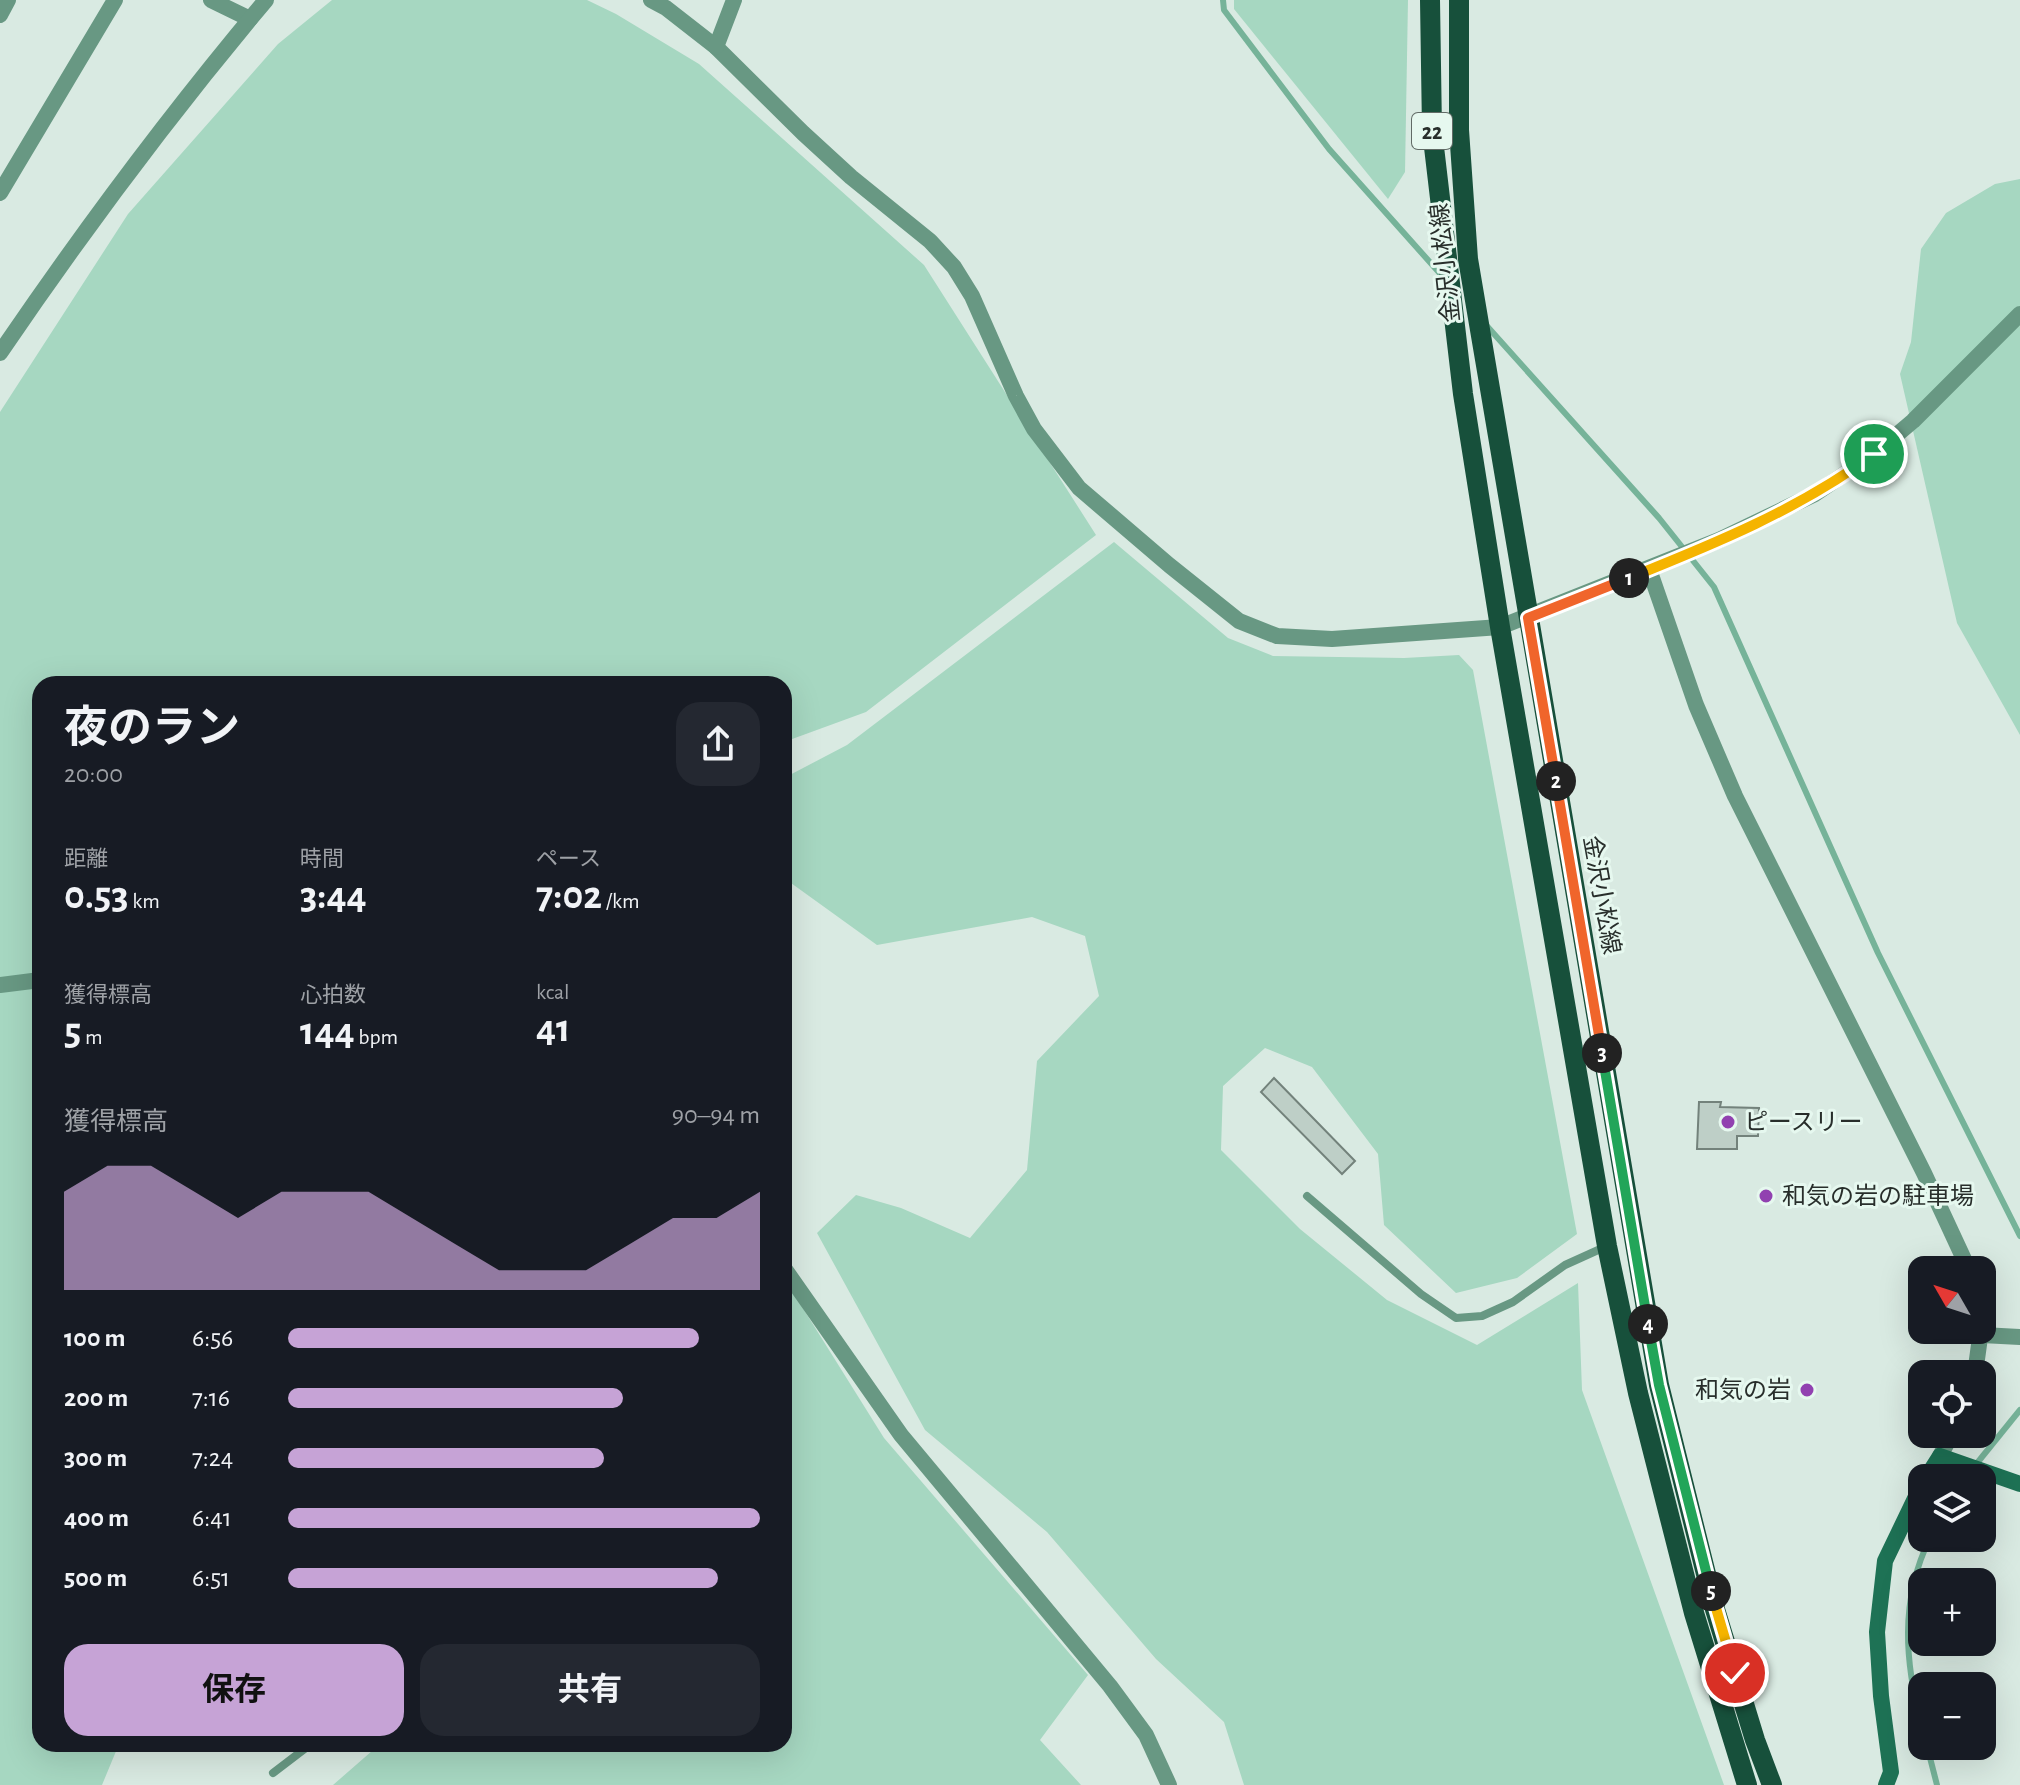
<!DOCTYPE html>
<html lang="ja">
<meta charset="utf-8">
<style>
:root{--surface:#171b24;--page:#242831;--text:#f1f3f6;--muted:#9ea1a6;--accent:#c6a3d6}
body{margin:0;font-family:"Alegreya Sans","Noto Sans JP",sans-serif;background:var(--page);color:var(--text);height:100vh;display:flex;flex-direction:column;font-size:30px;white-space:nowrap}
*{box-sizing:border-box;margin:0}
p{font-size:26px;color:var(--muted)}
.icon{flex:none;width:44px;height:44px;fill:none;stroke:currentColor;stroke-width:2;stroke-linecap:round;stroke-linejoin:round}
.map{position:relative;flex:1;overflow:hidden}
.sheet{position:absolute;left:32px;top:676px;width:760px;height:1076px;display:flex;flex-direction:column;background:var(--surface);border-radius:24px;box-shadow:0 8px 32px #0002}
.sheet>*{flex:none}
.needle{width:52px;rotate:309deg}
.tools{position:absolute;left:1908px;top:1256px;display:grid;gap:16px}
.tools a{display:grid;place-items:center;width:88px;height:88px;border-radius:16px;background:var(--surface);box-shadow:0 8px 32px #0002;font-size:40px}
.pin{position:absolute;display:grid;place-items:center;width:68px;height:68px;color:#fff;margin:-34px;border:4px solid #fff;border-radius:50%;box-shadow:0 2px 8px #0007}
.km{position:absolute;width:40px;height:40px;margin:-20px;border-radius:50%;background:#222;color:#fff;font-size:22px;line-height:40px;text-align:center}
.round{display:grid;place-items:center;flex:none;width:84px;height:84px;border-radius:24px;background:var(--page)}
.summary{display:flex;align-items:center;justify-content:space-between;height:136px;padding:0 32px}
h1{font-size:44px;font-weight:700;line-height:60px}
.metrics{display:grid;grid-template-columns:repeat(3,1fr);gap:12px;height:136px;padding:8px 32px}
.metrics div{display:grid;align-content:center}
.metrics b{font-size:40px;font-weight:700}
.metrics small{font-size:22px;font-weight:400}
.metrics p{font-size:22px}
.chart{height:224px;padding:16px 32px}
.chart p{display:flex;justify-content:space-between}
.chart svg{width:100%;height:144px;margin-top:8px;fill:var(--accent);opacity:.7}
.primary-button{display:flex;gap:16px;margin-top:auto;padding:16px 32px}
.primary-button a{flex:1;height:92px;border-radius:24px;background:var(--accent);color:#111;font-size:32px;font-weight:700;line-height:92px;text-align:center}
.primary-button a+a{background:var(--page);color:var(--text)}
ul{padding:0 32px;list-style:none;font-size:26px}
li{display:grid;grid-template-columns:128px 96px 1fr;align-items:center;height:60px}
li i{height:20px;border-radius:10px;background:var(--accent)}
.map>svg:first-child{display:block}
.green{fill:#a6d7c1}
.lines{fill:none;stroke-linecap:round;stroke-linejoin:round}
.stream{stroke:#76b399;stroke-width:6}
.building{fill:#becfc7;stroke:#73827b;stroke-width:2}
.service{stroke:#689883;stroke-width:8}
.minor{stroke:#689883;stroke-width:16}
.tertiary{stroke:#689883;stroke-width:16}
.secondary{stroke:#1e7255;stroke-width:16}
.primary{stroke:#17503b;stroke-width:20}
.split-1-casing{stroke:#fff;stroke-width:16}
.split-2-casing{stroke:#fff;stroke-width:16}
.split-3-casing{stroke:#fff;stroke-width:16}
.split-4-casing{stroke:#fff;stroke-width:16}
.split-5-casing{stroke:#fff;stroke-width:16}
.split-6-casing{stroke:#fff;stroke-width:16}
.split-1{stroke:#f5b400;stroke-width:10}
.split-2{stroke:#f0652b;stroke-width:10}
.split-3{stroke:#f0652b;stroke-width:10}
.split-4{stroke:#22a559;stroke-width:10}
.split-5{stroke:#22a559;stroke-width:10}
.split-6{stroke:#f5b400;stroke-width:10}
.poi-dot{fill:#9141b0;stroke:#e6f8ef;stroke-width:3}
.labels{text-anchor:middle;stroke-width:6;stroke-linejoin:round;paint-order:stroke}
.shield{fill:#e6f8ef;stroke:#616b66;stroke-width:2}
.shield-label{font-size:22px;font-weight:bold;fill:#282e2b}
.street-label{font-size:24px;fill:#282e2b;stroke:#e6f8ef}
.poi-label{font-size:24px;fill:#282e2b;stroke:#e6f8ef;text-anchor:start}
</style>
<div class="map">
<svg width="2020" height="1785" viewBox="0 0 2020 1785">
<rect width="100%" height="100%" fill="#d9eae2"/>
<!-- green -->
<g class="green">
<path d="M332,0H587L616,14L699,64L924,265L1096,535L866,712L784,742V684H40V1744H119L102,1785H0V412L128,214L278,44Z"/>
<path d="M1234,0H1408L1405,172L1388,199L1234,9Z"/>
<path d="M2020,179V735L1957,623L1900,374L1911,342L1921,249L1946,213L1995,184Z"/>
<path d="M1114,542L1228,638L1273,656L1404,658L1459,655L1473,670L1577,1234L1517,1278L1456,1293L1384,1225L1378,1154L1312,1067L1265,1048L1223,1086L1221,1150L1300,1229L1387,1300L1477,1345L1578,1283L1582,1390L1724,1785H1244L1224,1722L1156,1659L1047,1532L925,1430L817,1233L856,1195L901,1208L970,1238L1027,1170L1037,1061L1099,996L1085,936L1032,917L877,945L784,878V778L847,745Z"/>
<path d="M784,1278L884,1438L1088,1675L1040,1740L1081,1785H333L380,1744H784Z"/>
</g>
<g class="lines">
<!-- stream -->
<g class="stream">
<path d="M1223,0L1224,10L1329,149L1444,278"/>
<path d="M1486,325L1659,518L1714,587L1878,953L2020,1236"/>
<path d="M1965,1478L2020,1410"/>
<path d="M1922,1728C1905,1663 1899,1601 1930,1538"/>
<path d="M1927,1746L1937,1785"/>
</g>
</g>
<!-- building -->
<g class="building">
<path d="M1274,1078L1355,1161L1342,1174L1261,1092Z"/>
<path d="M1699,1102H1721L1720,1107L1759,1108L1758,1136H1737V1149H1697Z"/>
</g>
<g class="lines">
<!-- service -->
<g class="service">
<path d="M1307,1196L1421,1294L1456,1318L1482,1316L1513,1302L1565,1265L1607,1246"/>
<path d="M273,1773L311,1744"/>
</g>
<!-- minor -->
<g class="minor">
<path d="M211,0L250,19"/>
<path d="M0,15L8,0"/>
<path d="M0,193L115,0"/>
<path d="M0,985L40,980"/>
<path d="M784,1268L901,1435L1110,1686L1146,1735L1169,1785"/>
<path d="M1982,1335L2020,1337"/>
</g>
<!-- tertiary -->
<g class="tertiary">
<path d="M651,0L666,8L716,47L803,133L851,177L930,241L954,267L972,296L1016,396L1034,429L1079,488L1169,565L1239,621L1277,636L1332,639L1500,627L1719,540L1815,494L1874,454L1913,421L2020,314"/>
<path d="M716,47L734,0"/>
<path d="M0,353C83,231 171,113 266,0"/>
<path d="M1649,569L1696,705L1735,796L1924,1173L1969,1270"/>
<path d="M1975,1374L1981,1330"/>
<path d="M1940,1456L1952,1434"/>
</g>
<!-- secondary -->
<g class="secondary">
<path d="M1926,1478L1940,1456L2020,1484"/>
<path d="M1886,1785L1891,1772L1881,1696L1877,1632L1885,1561L1922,1484"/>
</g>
<!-- primary -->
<g class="primary">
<path d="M1430,0L1432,130L1463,394L1500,627L1607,1246L1638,1393L1694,1613L1747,1785"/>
<path d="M1459,0V130L1468,259L1659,1385L1714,1606L1755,1740L1772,1785"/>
</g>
</g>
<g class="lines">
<defs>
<path id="split-1" d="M1629,578C1714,544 1800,509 1874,454"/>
<path id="split-2" d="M1556,781L1528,618L1629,578"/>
<path id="split-3" d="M1556,781L1602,1053"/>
<path id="split-4" d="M1602,1053L1648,1324"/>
<path id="split-5" d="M1648,1324L1659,1385L1711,1591"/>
<path id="split-6" d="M1711,1591L1735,1673"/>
</defs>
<!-- split-1 casing -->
<use href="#split-1" class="split-1-casing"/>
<!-- split-2 casing -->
<use href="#split-2" class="split-2-casing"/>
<!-- split-3 casing -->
<use href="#split-3" class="split-3-casing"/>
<!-- split-4 casing -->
<use href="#split-4" class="split-4-casing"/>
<!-- split-5 casing -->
<use href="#split-5" class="split-5-casing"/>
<!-- split-6 casing -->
<use href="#split-6" class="split-6-casing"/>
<!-- split-1 -->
<use href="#split-1" class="split-1"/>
<!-- split-2 -->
<use href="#split-2" class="split-2"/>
<!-- split-3 -->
<use href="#split-3" class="split-3"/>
<!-- split-4 -->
<use href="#split-4" class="split-4"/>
<!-- split-5 -->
<use href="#split-5" class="split-5"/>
<!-- split-6 -->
<use href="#split-6" class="split-6"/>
</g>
<!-- markers -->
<g class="poi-dot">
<circle cx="1728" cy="1122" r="8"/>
<circle cx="1766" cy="1196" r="8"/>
<circle cx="1807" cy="1390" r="8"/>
</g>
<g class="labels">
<!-- shield labels -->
<rect class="shield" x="1412" y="113" width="40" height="36" rx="6"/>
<g class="shield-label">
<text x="1432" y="139">22</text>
</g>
<!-- street labels -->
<g class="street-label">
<text transform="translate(1445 263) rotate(-96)" y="8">金沢小松線</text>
<text transform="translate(1602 895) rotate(80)" y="8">金沢小松線</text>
</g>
<!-- poi labels -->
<g class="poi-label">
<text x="1744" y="1130">ピースリー</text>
<text x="1782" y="1204">和気の岩の駐車場</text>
<text x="1791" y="1398" text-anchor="end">和気の岩</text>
</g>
</g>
</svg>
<div class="tools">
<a><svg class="needle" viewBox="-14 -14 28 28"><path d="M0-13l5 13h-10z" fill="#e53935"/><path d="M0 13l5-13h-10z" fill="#9ea1a6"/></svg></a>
<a><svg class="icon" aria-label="locate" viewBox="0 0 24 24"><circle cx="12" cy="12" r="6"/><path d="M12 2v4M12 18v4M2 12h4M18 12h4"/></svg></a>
<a><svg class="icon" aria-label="layers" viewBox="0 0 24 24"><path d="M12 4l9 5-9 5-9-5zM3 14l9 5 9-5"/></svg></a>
<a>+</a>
<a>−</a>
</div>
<div class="pin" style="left:1874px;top:454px;background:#1e9e55"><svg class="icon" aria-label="arrive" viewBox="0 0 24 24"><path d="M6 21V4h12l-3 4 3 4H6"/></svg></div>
<div class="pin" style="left:1735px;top:1673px;background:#d93025"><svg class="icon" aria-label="check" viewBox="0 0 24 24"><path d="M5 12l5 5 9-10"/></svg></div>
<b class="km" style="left:1629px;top:578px">1</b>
<b class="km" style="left:1556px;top:781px">2</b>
<b class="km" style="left:1602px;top:1053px">3</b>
<b class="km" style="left:1648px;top:1324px">4</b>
<b class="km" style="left:1711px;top:1591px">5</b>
<section class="sheet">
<div class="summary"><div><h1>夜のラン</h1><p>20:00</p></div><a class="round"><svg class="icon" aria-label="share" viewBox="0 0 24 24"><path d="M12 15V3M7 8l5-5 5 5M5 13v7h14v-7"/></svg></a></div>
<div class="metrics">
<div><p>距離</p><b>0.53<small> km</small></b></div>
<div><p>時間</p><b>3:44</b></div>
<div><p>ペース</p><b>7:02<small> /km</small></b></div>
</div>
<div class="metrics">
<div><p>獲得標高</p><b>5<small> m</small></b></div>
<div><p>心拍数</p><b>144<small> bpm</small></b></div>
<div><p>kcal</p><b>41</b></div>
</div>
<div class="chart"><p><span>獲得標高</span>90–94 m</p>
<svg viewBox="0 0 160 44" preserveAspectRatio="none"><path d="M0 44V14L10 6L20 6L30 14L40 22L50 14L60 14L70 14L80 22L90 30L100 38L110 38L120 38L130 30L140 22L150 22L160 14V44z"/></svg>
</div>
<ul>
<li><b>100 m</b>6:56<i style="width:87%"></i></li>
<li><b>200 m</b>7:16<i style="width:71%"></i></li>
<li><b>300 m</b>7:24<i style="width:67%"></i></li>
<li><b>400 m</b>6:41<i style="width:100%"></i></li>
<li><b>500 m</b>6:51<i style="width:91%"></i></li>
</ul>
<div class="primary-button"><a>保存</a><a>共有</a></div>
</section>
</div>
